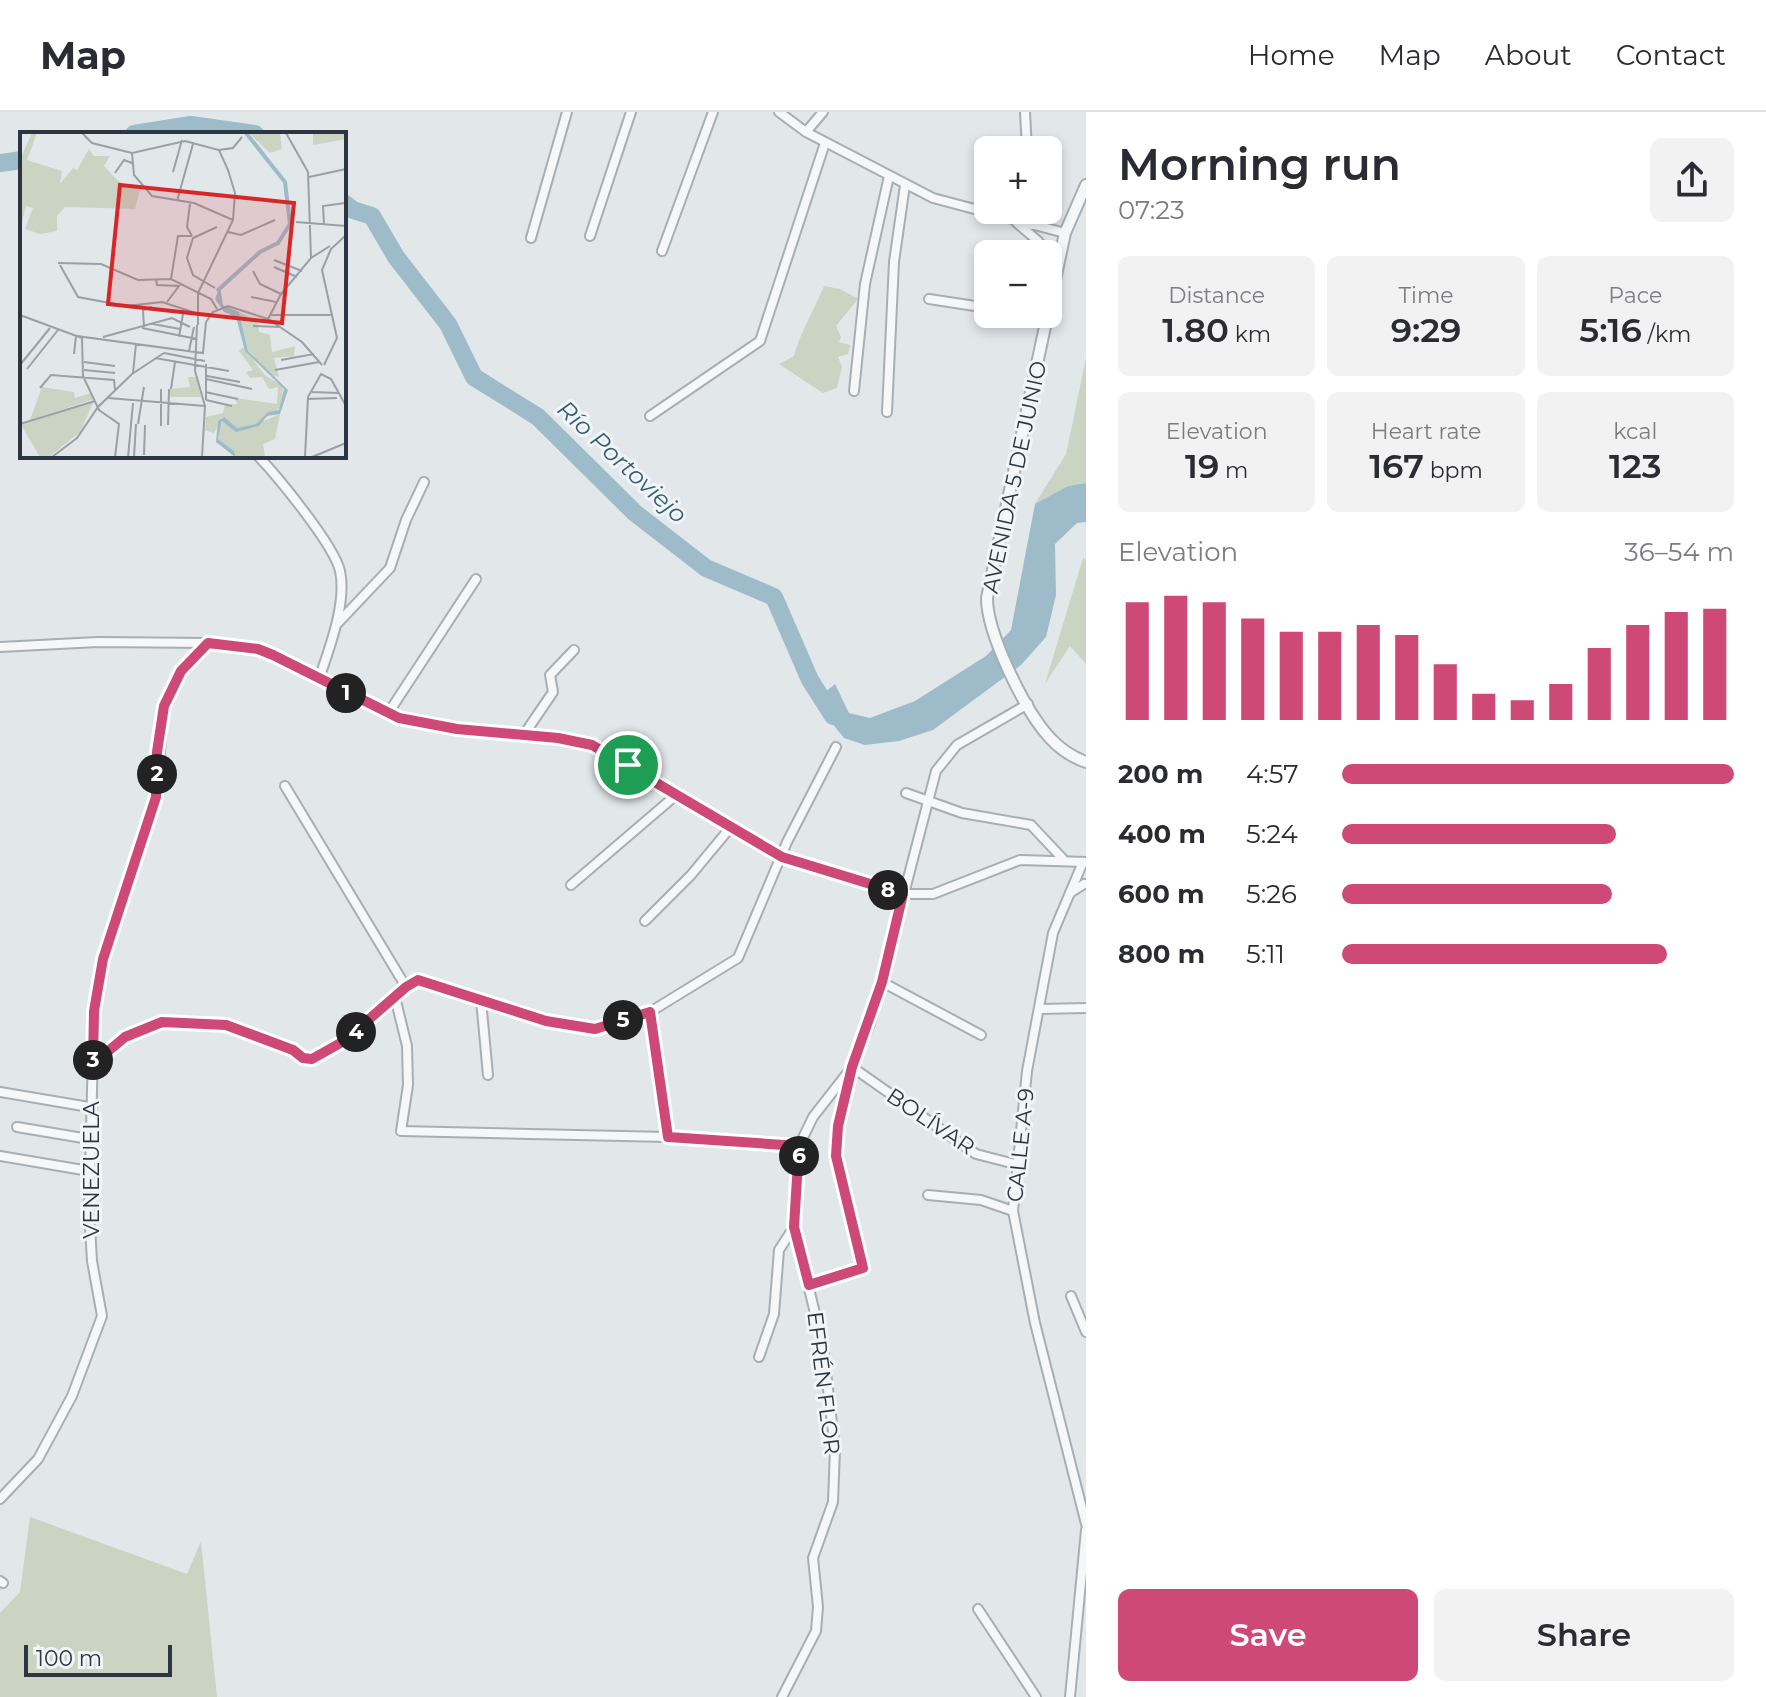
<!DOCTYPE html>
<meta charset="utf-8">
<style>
:root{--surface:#fff;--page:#f2f2f3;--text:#2b2b33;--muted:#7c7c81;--line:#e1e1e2;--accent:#ce4975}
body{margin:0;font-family:Montserrat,sans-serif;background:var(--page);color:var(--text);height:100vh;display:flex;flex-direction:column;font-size:30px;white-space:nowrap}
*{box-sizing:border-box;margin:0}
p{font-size:26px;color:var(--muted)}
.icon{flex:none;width:44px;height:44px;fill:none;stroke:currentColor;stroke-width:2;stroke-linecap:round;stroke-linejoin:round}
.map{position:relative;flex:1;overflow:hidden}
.panel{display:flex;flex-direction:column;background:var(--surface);width:680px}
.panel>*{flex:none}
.controls{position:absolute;left:974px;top:24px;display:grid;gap:16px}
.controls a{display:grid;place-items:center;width:88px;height:88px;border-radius:12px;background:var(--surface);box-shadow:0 4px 12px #0003;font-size:40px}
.scale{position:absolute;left:24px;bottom:20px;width:148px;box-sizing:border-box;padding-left:8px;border:4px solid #2a3742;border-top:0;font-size:22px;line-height:28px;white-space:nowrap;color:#2a3742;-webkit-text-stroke:6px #f2f5f8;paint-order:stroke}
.pin{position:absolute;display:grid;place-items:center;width:68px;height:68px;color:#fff;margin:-34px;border:4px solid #fff;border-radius:50%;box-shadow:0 2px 8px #0007}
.km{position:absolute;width:40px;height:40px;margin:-20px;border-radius:50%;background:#222;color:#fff;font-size:22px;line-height:40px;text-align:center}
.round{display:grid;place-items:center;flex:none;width:84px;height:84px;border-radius:12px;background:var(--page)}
.headline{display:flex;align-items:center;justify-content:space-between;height:136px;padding:0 32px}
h1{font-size:44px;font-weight:600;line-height:60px}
.stats{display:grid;grid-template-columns:repeat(3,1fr);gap:12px;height:136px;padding:8px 32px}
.stats div{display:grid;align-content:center;border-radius:12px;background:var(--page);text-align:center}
.stats b{font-size:34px;font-weight:600}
.stats small{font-size:22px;font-weight:400}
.stats p{font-size:22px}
.chart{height:224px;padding:16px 32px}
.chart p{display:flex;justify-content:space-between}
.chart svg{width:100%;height:144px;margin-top:8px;stroke:var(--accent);stroke-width:6}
.cta{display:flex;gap:16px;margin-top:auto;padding:16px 32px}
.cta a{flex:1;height:92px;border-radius:12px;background:var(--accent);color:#fff;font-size:32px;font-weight:600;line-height:92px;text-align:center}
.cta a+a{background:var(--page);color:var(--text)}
ul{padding:0 32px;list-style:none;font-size:26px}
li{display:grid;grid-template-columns:128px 96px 1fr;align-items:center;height:60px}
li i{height:20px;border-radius:10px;background:var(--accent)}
header{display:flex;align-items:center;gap:48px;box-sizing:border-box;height:112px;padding:0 40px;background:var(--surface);border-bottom:2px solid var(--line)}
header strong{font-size:38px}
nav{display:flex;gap:44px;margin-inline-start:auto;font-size:28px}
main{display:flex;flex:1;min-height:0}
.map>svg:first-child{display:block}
.green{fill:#cbd4c3}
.water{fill:#9ebbca}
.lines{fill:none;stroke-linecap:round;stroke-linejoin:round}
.river{stroke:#9ebbca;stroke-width:18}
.minor-casing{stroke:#a7afb4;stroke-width:12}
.tertiary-casing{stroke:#a7afb4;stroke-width:14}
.minor{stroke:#f5f7f9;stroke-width:8}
.tertiary{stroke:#f5f7f9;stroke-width:10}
.route-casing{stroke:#fff;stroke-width:16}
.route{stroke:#ce4975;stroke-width:10}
.labels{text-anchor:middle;stroke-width:6;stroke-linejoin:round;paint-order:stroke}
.street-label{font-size:22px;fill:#2a3742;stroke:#f2f5f8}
.water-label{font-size:24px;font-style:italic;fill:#345e76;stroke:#f2f5f8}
.inset-river{fill:none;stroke:#9ebbca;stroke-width:4}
.inset-road{fill:none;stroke:#98a1a7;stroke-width:2}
.view{fill:#d62828;fill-opacity:0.15;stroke:#d62828;stroke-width:4}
.inset-edge{fill:none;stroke:#2a3742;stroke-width:4}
</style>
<header>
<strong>Map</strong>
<nav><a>Home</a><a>Map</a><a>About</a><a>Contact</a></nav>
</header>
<main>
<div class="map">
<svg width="1086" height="1585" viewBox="0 0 1086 1585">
<rect width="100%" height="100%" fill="#e2e7ea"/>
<!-- green -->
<g class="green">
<path d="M824,174L840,177L858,187L836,214L841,225L839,230L850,233L848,242L838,245L842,255L837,276L823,281L779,252L794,244C801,218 814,199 824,174Z"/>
<path d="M1086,246V371L1068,374L1035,392L1066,342Z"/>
<path d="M1083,446L1086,448V552L1070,534L1045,572Z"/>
<path d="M30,1405L187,1462L201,1429L217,1585H0V1501L20,1480Z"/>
</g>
<!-- water -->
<path class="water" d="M1086,371V410L1077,411L1055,432L1056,483L1046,525L1021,553L933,618L899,629L865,633L844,626L814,589L835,572L849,601L870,606L915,589L986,544L1011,518L1035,392L1068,374Z"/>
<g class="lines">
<!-- river -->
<g class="river">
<path d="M134,22L191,13L255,22"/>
<path d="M0,51L22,48"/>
<path d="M344,91L353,98L372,104L396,145L448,212L474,265L538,305L635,401L706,456L774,485L810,568L833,604"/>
</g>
<defs>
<g id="minor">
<path d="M779,0L806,20L933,86L1065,121"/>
<path d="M1025,0L1027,38"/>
<path d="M806,20L823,0"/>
<path d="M1031,98L1032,113"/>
<path d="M1017,111L1038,129L1047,142"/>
<path d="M590,124L631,0"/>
<path d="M531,126L567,0"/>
<path d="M662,139L713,0"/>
<path d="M1048,145L1055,166"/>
<path d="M929,187L988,196"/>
<path d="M1029,202L1048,205"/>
<path d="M854,279L865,172L889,64"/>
<path d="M887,300L894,150L905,73"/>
<path d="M650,304L760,229L825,31"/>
<path d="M258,344C278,365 334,433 340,459C347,491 329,537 319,567"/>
<path d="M337,512L390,456L406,408L424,370"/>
<path d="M0,535L98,530L208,531L258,537L399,606L457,617L558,626L592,633L782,745L903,782H933L1020,748L1086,750"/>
<path d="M389,600L476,467"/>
<path d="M523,624L553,580L550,563L574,538"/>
<path d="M285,674L406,875"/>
<path d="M906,681L962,701L1031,713L1063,747"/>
<path d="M1083,750L1053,821L1027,959L1013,1099L1035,1211L1086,1412"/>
<path d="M571,773L675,684"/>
<path d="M1070,781L1084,772"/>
<path d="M645,809L691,763L730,716"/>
<path d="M882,870L981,923"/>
<path d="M395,885L407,934L408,973L401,1019L668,1025L799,1034"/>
<path d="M481,888L488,963"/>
<path d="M1040,897L1086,896"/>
<path d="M650,900L668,1025"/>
<path d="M93,952L125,925L162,910L226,913L293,938L303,946L312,947L344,929L406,875L418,868L546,909L595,917L650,900L738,846L787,730L836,635"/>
<path d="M0,980L89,995"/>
<path d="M17,1015L89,1027"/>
<path d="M0,1044L89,1059"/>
<path d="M928,1083L981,1088L1013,1099"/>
<path d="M809,1173L864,1154L836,1044L838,1014L852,955L976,1042L1015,1052"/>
<path d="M1071,1184L1086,1220"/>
<path d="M759,1245L774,1202L779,1138L794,1115"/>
<path d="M0,1387L38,1347L72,1284L102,1204L92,1149L89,1098L94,899L103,847L156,685L164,594L181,559L208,531"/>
<path d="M0,1469L3,1471"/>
<path d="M978,1497L1036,1585"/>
<path d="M782,1585L816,1519L818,1495L813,1446L833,1390L835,1337L823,1234L794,1115L799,1034L813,1005L852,955L870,912L936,659L957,633L1028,592"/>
<path d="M1070,1585L1086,1418"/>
</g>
<path id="tertiary" d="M1086,73L1065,121L987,486C987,522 1025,599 1050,626C1060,637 1072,645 1086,650"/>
</defs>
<!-- minor casing -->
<use href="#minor" class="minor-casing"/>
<!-- tertiary casing -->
<use href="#tertiary" class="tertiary-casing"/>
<!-- minor -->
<use href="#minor" class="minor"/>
<!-- tertiary -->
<use href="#tertiary" class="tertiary"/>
</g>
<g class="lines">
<defs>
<path id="route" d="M208,531L258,537L273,543L399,606L457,617L558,626L592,633L782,745L903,782L882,870L852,955L838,1014L836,1044L863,1156L809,1173L794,1115L799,1034L668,1025L650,900L595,917L546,909L418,868L406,875L344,929L312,947L303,946L293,938L226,913L162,910L125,925L93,952L94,899L103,847L156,685L157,640L164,594L181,559Z"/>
</defs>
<!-- route casing -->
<use href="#route" class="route-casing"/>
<!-- route -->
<use href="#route" class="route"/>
</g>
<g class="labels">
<!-- street labels -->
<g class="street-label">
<text transform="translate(1014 365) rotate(-78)" y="8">AVENIDA 5 DE JUNIO</text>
<text transform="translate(931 1009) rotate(34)" y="8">BOLÍVAR</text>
<text transform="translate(1020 1033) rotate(-84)" y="8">CALLE A-9</text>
<text transform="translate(91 1058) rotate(-90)" y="8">VENEZUELA</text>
<text transform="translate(824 1271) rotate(83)" y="8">EFRÉN FLOR</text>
</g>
<!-- water labels -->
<g class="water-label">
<text transform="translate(622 350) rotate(43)" y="8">Río Portoviejo</text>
</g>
</g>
<!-- overview -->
<g transform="translate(20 20)">
<rect width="326" height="326" fill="#e2e7ea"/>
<path d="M12,1H17L7,28L42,39L40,52L53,36L57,38L69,17L74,24H90L84,34L98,49L120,58L115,77L45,75L37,84V99L20,102L5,97L13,76L6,74L0,98V27ZM229,1H260L262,17L250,21ZM293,1H326V7L293,13ZM219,180L238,189L239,200L250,203L252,220L275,214L274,224L254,226L259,245L250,243L228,218ZM223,215L245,243L263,254L261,275L236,292L217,296L202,285L194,301L185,298L186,285L203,281L205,273L217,272L215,266L257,272L258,255L249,257L242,245L230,246L226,240L233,238L219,219ZM168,245H176L181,265H150L149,257L170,255ZM22,255L54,260L55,266L71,261L74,267L10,288ZM74,269L60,300L29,325H20L1,293ZM260,282L255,307L243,312L245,325H215L198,307L203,288L220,299Z" fill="#cbd4c3"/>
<path d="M200,154L203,173L219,180L228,219L268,258L260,282L247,284L239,294L216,300L202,289L198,307L214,319L215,325L196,310L198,289L204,285L217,296L236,292L248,280L259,278L264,257L225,219L216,185L204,180L195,167Z" fill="#9ebbca"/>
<path class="inset-river" d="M197,159L240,120L258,111L270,92L265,50L226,1"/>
<path class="inset-road" d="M62,1L72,11L112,21M266,1L288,40L291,126M199,18L213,16L222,5M153,40L162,8M95,41L104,28L112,31M289,45L326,37M157,69L173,12M170,72L167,95L172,104M276,90L326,94M304,92L303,74L325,71M208,100L221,103L255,88M254,128L282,139M38,131L81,132L118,148L151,147L191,167L197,177M40,133L58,165L106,174L142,170L179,182M254,135L277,145M233,139L240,152L261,162M136,147L137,153L159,154L147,170M151,147L158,104H172M195,156L173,143L167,126L173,106L197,95M231,165L256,170M0,183L62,206L63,244L79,278L99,292L95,325M250,183H311M248,187L261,162L291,126L310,114M186,190L193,180L208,174L248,187L282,210L302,233M133,192L160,197M177,193L175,239L185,274L182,325M178,193V161L213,88L215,61L208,38L199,18L165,9L112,21L114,43L132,64L174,71L213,88M233,194L261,195M124,195L123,178L132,175M122,196L177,207M83,205L152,186L170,195M159,205L164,176M169,219L174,195M144,221L185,229M54,222L56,204L183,221L186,190M135,226L209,239M261,228L294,222M64,230L95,234M186,232V268M0,233L30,196M304,233L317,206L302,138L311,117L326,103M7,237L38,198M64,238L95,241M255,238L299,230M113,241L116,212M187,244L220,250M186,247L232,257M20,256L31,243L94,248L95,258M151,257L155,230M185,260L218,267M292,260L319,261M88,266L185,274M287,267L317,266M186,268L212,274M0,292L75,269M118,292L124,255M148,293L149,257M141,294V257M124,323L125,293M32,325L57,306L78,275L112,242L144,221M108,325L113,271M114,325L116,292M285,325L288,265L301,242L311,247L326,274M292,325L326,311"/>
<path class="view" d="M100,53L274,71L262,191L88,172Z"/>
<rect width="326" height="326" class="inset-edge"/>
</g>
</svg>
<div class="controls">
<a>+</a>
<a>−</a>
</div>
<div class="scale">100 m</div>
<div class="pin" style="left:628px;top:653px;background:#1e9e55"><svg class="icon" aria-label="arrive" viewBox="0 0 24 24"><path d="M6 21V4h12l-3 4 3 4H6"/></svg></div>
<b class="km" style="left:346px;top:581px">1</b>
<b class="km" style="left:157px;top:662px">2</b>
<b class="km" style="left:93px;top:948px">3</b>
<b class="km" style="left:356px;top:920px">4</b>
<b class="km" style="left:623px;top:908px">5</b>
<b class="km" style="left:799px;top:1044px">6</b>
<b class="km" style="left:888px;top:778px">8</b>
</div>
<section class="panel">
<div class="headline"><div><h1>Morning run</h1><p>07:23</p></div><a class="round"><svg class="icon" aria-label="share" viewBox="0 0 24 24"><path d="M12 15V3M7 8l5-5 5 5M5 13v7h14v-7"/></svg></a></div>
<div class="stats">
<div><p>Distance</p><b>1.80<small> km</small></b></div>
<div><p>Time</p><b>9:29</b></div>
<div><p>Pace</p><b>5:16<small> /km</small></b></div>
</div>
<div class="stats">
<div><p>Elevation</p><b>19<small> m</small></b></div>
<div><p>Heart rate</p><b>167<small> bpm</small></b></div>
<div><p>kcal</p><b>123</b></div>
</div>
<div class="chart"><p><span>Elevation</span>36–54 m</p>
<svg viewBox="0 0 160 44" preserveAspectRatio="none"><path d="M5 44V8M15 44V6M25 44V8M35 44V13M45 44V17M55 44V17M65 44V15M75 44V18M85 44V27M95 44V36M105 44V38M115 44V33M125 44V22M135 44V15M145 44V11M155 44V10"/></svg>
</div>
<ul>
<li><b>200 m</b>4:57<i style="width:100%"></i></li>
<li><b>400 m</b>5:24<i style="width:70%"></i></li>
<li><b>600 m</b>5:26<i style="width:69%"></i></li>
<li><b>800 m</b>5:11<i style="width:83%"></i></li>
</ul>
<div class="cta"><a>Save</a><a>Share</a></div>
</section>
</main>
